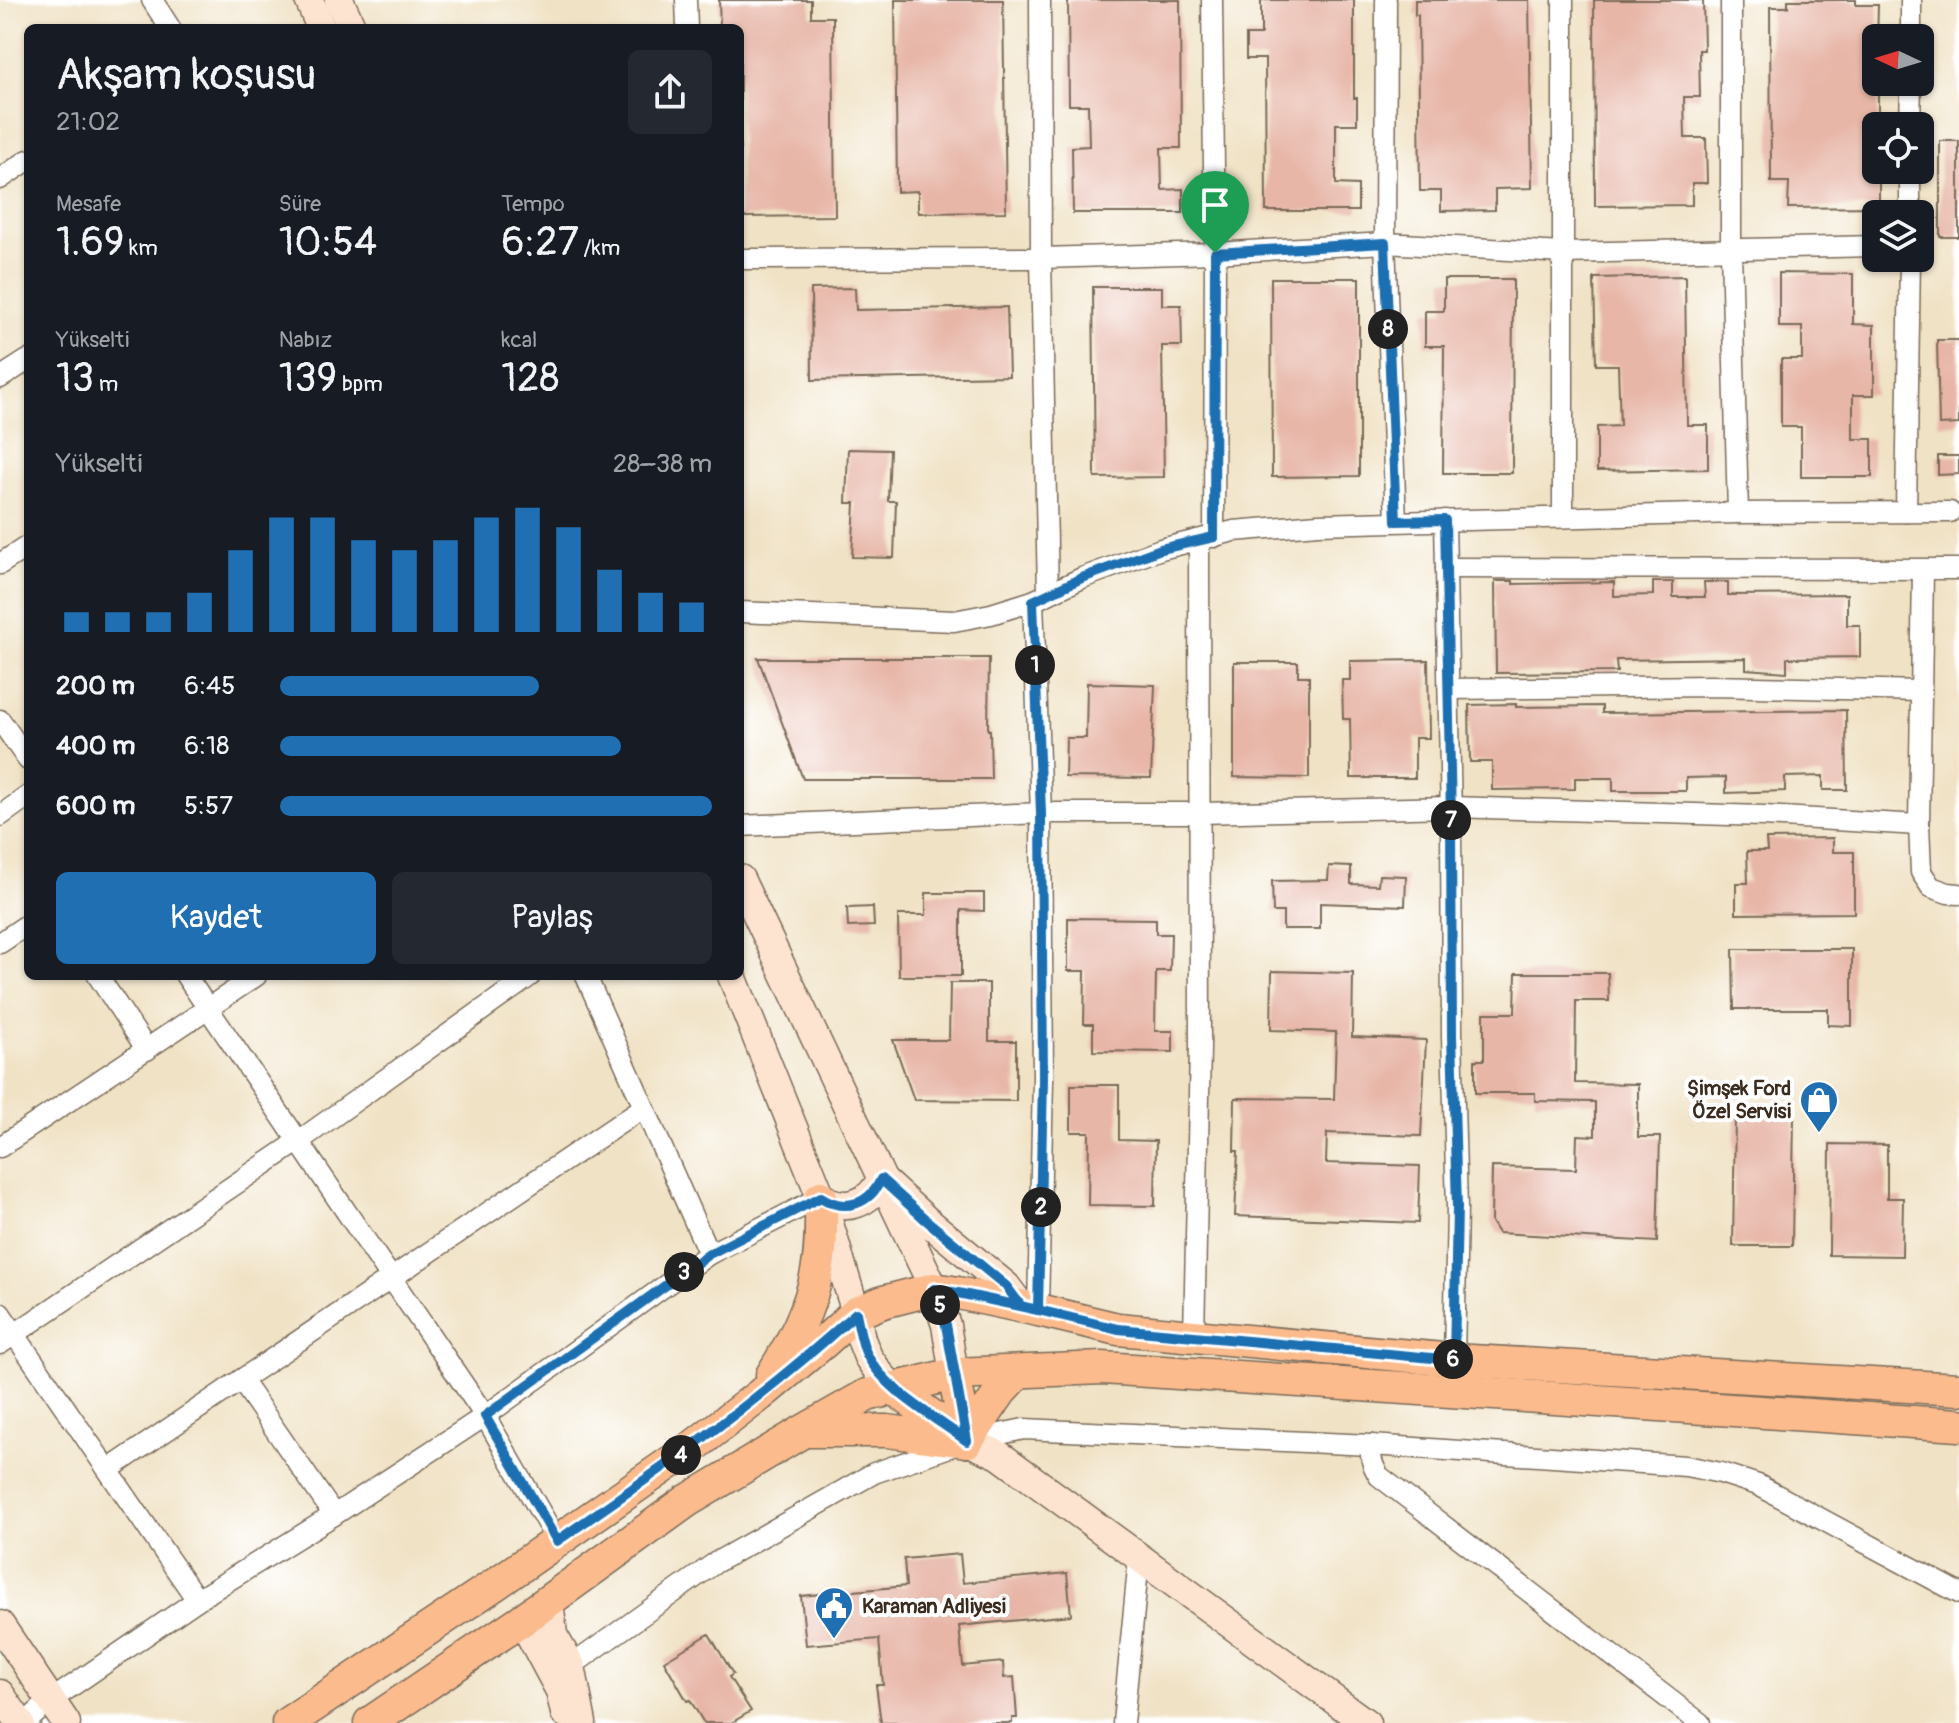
<!DOCTYPE html>
<html lang="tr">
<meta charset="utf-8">
<style>
:root{--surface:#171b24;--page:#242831;--text:#f1f3f6;--muted:#9ea1a6;--accent:#1f6fb2}
body{margin:0;font-family:Pangolin,sans-serif;background:var(--page);color:var(--text);height:100vh;display:flex;flex-direction:column;font-size:30px;white-space:nowrap}
*{box-sizing:border-box;margin:0}
p{font-size:26px;color:var(--muted)}
.icon{flex:none;width:44px;height:44px;fill:none;stroke:currentColor;stroke-width:2;stroke-linecap:round;stroke-linejoin:round}
.map{position:relative;flex:1;overflow:hidden}
.side{position:absolute;left:24px;top:24px;width:720px;height:956px;display:flex;flex-direction:column;background:var(--surface);border-radius:12px;box-shadow:0 2px 6px #0004}
.side>*{flex:none}
.needle{width:52px;rotate:274deg}
.fabs{position:absolute;left:1862px;top:24px;display:grid;gap:16px}
.fabs a{display:grid;place-items:center;width:72px;height:72px;border-radius:12px;background:var(--surface);box-shadow:0 2px 6px #0004;font-size:40px}
.pin{position:absolute;display:grid;place-items:center;width:68px;height:68px;color:#fff;margin:-82px -34px;border-radius:50% 50% 50% 0;rotate:-45deg;box-shadow:0 0 8px #0007}
.pin .icon{rotate:45deg}
.km{position:absolute;width:40px;height:40px;margin:-20px;border-radius:50%;background:#222;color:#fff;font-size:22px;line-height:40px;text-align:center}
.round{display:grid;place-items:center;flex:none;width:84px;height:84px;border-radius:12px;background:var(--page)}
.headline{display:flex;align-items:center;justify-content:space-between;height:136px;padding:0 32px}
h1{font-size:44px;font-weight:600;line-height:60px}
.figures{display:grid;grid-template-columns:repeat(3,1fr);gap:12px;height:136px;padding:8px 32px}
.figures div{display:grid;align-content:center}
.figures b{font-size:40px;font-weight:600}
.figures small{font-size:22px;font-weight:400}
.figures p{font-size:22px}
.chart{height:224px;padding:16px 32px}
.chart p{display:flex;justify-content:space-between}
.chart svg{width:100%;height:144px;margin-top:8px;stroke:var(--accent);stroke-width:6}
.button{display:flex;gap:16px;margin-top:auto;padding:16px 32px}
.button a{flex:1;height:92px;border-radius:12px;background:var(--accent);color:#fff;font-size:32px;font-weight:600;line-height:92px;text-align:center}
.button a+a{background:var(--page);color:var(--text)}
ul{padding:0 32px;list-style:none;font-size:26px}
li{display:grid;grid-template-columns:128px 96px 1fr;align-items:center;height:60px}
li i{height:20px;border-radius:10px;background:var(--accent)}
.map>svg:first-child{display:block}
.building{fill:#e7b6a7}
.lines{fill:none;stroke-linecap:round;stroke-linejoin:round}
.street-casing{stroke:#7a6a58;stroke-width:23}
.secondary-casing{stroke:#7a6a58;stroke-width:31}
.primary-casing{stroke:#7a6a58;stroke-width:35}
.street{stroke:#fff;stroke-width:20}
.secondary{stroke:#fde4d1;stroke-width:28}
.primary{stroke:#fbbb8d;stroke-width:32}
.route-casing{stroke:#fff;stroke-width:16}
.route{stroke:#1f6fb2;stroke-width:10}
.labels{text-anchor:middle;stroke-width:8;stroke-linejoin:round;paint-order:stroke}
.poi-label{font-size:20px;font-weight:bold;fill:#3b2a1e;stroke:#fff;text-anchor:end}
</style>
<div class="map">
<svg width="1959" height="1723" viewBox="0 0 1959 1723">
<rect width="100%" height="100%" fill="#fff"/>
<filter id="ink" filterUnits="userSpaceOnUse"><feTurbulence type="fractalNoise" baseFrequency=".0125" numOctaves="2"/><feDisplacementMap in="SourceGraphic" scale="16" xChannelSelector="R" yChannelSelector="G"/><feConvolveMatrix kernelMatrix="1 2 1 2 8 2 1 2 1" color-interpolation-filters="sRGB"/></filter>
<filter id="wash" filterUnits="userSpaceOnUse"><feTurbulence type="fractalNoise" baseFrequency=".006" numOctaves="4" result="noise"/><feDisplacementMap in="SourceGraphic" scale="32" xChannelSelector="R" yChannelSelector="G"/><feGaussianBlur stdDeviation="1.8" result="paint"/><feColorMatrix in="noise" values="0 0 0 0 0 0 0 0 0 0 0 0 0 0 0 0 0 1.4 0 .05"/><feComposite in="paint" operator="in"/></filter>
<g filter="url(#wash)">
<rect width="100%" height="100%" fill="#f0e2c5"/>
<g id="blocks">
<!-- building -->
<g class="building">
<path d="M719,0H811V17H833L835,216L740,217V28H720Z"/>
<path d="M895,0H1003L1006,212L918,213V191L897,192Z"/>
<path d="M1068,0H1180L1181,148H1161L1162,190L1183,189V213H1073L1072,147L1089,146L1088,105H1069Z"/>
<path d="M1261,0H1354V98H1357V124H1336V184L1358,185V211H1266L1265,59H1246V35H1261Z"/>
<path d="M1415,0H1529L1532,188L1495,189V210L1441,211V191H1420L1418,15H1415Z"/>
<path d="M1594,0H1703L1704,50H1699L1700,97H1684L1685,138H1706L1707,183H1692V205L1595,206Z"/>
<path d="M1788,0H1856V5H1878L1876,82H1878V126H1876V170H1879V207L1788,208L1789,182H1771L1770,7H1788Z"/>
<rect x="1940" y="141" width="19" height="96"/>
<path d="M1779,273L1853,274V324L1874,325V395H1853V439H1872V477H1801V427H1781V359H1802V327H1779Z"/>
<path d="M1685,276L1687,425H1708V469L1597,471V427L1620,426L1618,365H1596L1594,278Z"/>
<path d="M1271,278H1359V476L1272,477Z"/>
<path d="M1444,279H1513L1512,473H1443L1444,346H1425V311H1444Z"/>
<path d="M1093,287H1162V305H1181L1182,346H1162L1164,477L1095,478Z"/>
<path d="M855,288L856,310L1007,307L1009,376L812,380L811,289Z"/>
<path d="M1937,340H1959V424L1939,425Z"/>
<path d="M848,449L890,450L888,501H896L894,558L852,557L855,503H846Z"/>
<path d="M1938,456H1959V474L1938,475Z"/>
<path d="M1495,581H1513V584L1614,582V596L1653,595V582H1673V597H1705L1704,582H1728V595L1847,594V625H1860V657L1787,658V672L1746,669V658L1616,660L1617,672L1496,673Z"/>
<path d="M758,658H989L988,730H990L991,779H803Z"/>
<path d="M1428,660L1429,738H1415V778H1351L1350,719H1343L1342,680H1350V661Z"/>
<path d="M1234,662H1298V676H1309V778L1234,777Z"/>
<path d="M1087,683L1155,685L1151,778L1065,777L1066,738H1086Z"/>
<path d="M1516,704V707L1602,706V713L1846,710L1847,790H1823V776L1785,777V791L1726,793V777L1686,778V791H1613V778H1575V789L1492,790V762H1470L1469,705Z"/>
<path d="M1833,838V852H1854V913L1736,914V883H1748L1747,851H1767L1766,839Z"/>
<path d="M1329,866L1351,867V884L1378,885L1379,875L1406,876L1405,906L1320,903V929H1283V912H1273L1272,881L1328,880Z"/>
<path d="M926,893H984V911L961,910V976H899L898,915H926Z"/>
<path d="M873,907L874,926L848,927L847,908Z"/>
<path d="M1068,918L1156,919V934H1171L1170,971H1156L1155,1031H1173V1052L1093,1051V1024H1084L1085,971H1068Z"/>
<path d="M1733,949H1852V1026L1828,1025V1009H1734Z"/>
<path d="M1272,971L1353,973L1352,1037L1426,1040L1421,1136L1327,1133L1326,1163L1420,1166L1418,1223L1235,1216L1238,1151H1234L1235,1098L1334,1099L1336,1032L1271,1030Z"/>
<path d="M1516,973H1608L1609,1001H1576L1575,1083L1638,1084V1137H1660L1657,1242L1498,1233L1491,1222L1492,1167L1576,1169L1577,1135L1595,1136V1102L1535,1101V1093H1475V1060H1484V1013H1515Z"/>
<path d="M950,983H989V1041H1016V1101L914,1100L893,1040H949Z"/>
<path d="M1071,1085H1119V1140L1156,1141L1155,1206L1088,1205L1089,1132H1071Z"/>
<path d="M1735,1114L1794,1115L1792,1246H1733Z"/>
<path d="M1830,1144L1887,1145V1198H1903L1902,1256L1829,1255Z"/>
<path d="M960,1554L963,1583L1067,1573L1071,1615L959,1626L963,1666L1003,1662L1004,1678L1014,1677L1017,1718H1012V1723H881L876,1685H883L879,1639L806,1645L801,1596L906,1586L904,1559Z"/>
<path d="M709,1634L733,1674L729,1677L751,1711L731,1723H704L690,1700L687,1701L664,1661Z"/>
</g>
</g>
</g>
<g filter="url(#ink)">
<use href="#blocks" fill-opacity="0" stroke="#7a6a58" stroke-width="2"/>
<g class="lines">
<defs>
<g id="street">
<path d="M152,0L170,28"/>
<path d="M686,0L687,28"/>
<path d="M1040,0L1041,258L1048,594"/>
<path d="M1212,0L1215,253L1214,537"/>
<path d="M1386,0L1385,243L1396,521"/>
<path d="M1731,0V249L1738,513"/>
<path d="M1911,38V0"/>
<path d="M1910,126L1911,82"/>
<path d="M0,179L28,160"/>
<path d="M1910,214V170"/>
<path d="M740,259L1041,258L1215,253L1385,243L1563,253L1876,246"/>
<path d="M0,378L28,360"/>
<path d="M1906,512L1910,258"/>
<path d="M1563,517V0"/>
<path d="M1445,520L1451,819L1452,1036L1457,1207L1454,1360"/>
<path d="M0,564L28,546"/>
<path d="M1446,568L1959,569"/>
<path d="M1923,570L1919,825L1921,872L1931,887L1948,893L1959,894"/>
<path d="M1033,601L1041,813L1043,1079L1038,1310"/>
<path d="M740,612L954,621L991,614L1033,601L1082,578L1161,549L1234,531L1318,524L1738,513L1950,512"/>
<path d="M1449,689L1712,686L1921,691"/>
<path d="M0,720L28,760"/>
<path d="M0,816L28,796"/>
<path d="M740,826L1041,813H1200L1451,807L1764,816L1919,825"/>
<path d="M0,943L28,924"/>
<path d="M98,976L147,1050"/>
<path d="M186,976L485,1416L557,1541"/>
<path d="M586,976L709,1254"/>
<path d="M0,1147L256,976"/>
<path d="M0,1313L197,1600"/>
<path d="M1194,1336L1200,1047L1199,540"/>
<path d="M0,1344L299,1141L530,976"/>
<path d="M241,1380L334,1515"/>
<path d="M1371,1445C1370,1457 1372,1465 1379,1476L1700,1723"/>
<path d="M108,1470L644,1107"/>
<path d="M571,1666L715,1563L874,1473L967,1441L1024,1429L1371,1445L1686,1466L1721,1473L1758,1485L1959,1593"/>
<path d="M25,1723L50,1701L197,1600L334,1515L485,1416L709,1254L821,1197"/>
<path d="M1123,1723L1139,1558"/>
</g>
<g id="secondary">
<path d="M309,0L321,28"/>
<path d="M339,0L352,28"/>
<path d="M740,879L934,1289L946,1325L954,1374"/>
<path d="M732,976L821,1197L856,1313L861,1339L868,1357L880,1374L893,1388"/>
<path d="M821,1197C845,1213 870,1204 881,1179L926,1220L1006,1286L1021,1306"/>
<path d="M967,1441L999,1455L1366,1723"/>
<path d="M549,1601L553,1635L571,1666L582,1723"/>
<path d="M522,1620L560,1691L565,1713"/>
<path d="M0,1625L66,1723"/>
<path d="M0,1694L20,1723"/>
</g>
<g id="primary">
<path d="M954,1374L967,1441"/>
<path d="M772,1375C792,1343 810,1310 817,1272C822,1247 821,1222 821,1197"/>
<path d="M893,1388L961,1437"/>
<path d="M807,1431H887L967,1441"/>
<path d="M967,1441L1001,1391L1019,1372"/>
<path d="M288,1723L497,1583L694,1446L760,1395L824,1342L856,1313L883,1302L934,1289L958,1293L1038,1310L1118,1329L1454,1360L1959,1389"/>
<path d="M370,1723L522,1620L687,1501L802,1432L867,1395L954,1374L1103,1368L1959,1425"/>
</g>
</defs>
<!-- street casing -->
<use href="#street" class="street-casing"/>
<!-- secondary casing -->
<use href="#secondary" class="secondary-casing"/>
<!-- primary casing -->
<use href="#primary" class="primary-casing"/>
<!-- street -->
<use href="#street" class="street"/>
<!-- secondary -->
<use href="#secondary" class="secondary"/>
<!-- primary -->
<use href="#primary" class="primary"/>
</g>
</g>
<g class="lines" filter="url(#ink)">
<defs>
<path id="route" d="M1215,253L1214,537L1161,549L1082,578L1033,601L1041,813L1043,1079L1038,1310L1021,1306L1006,1286L926,1220L881,1179C870,1204 845,1213 821,1197L709,1254L485,1416L557,1541C662,1469 762,1399 856,1313C859,1327 861,1341 867,1355C885,1390 936,1418 967,1441L946,1325L934,1289L958,1293L1038,1310L1118,1329L1454,1360L1457,1207L1452,1036L1451,819L1445,520L1396,521L1385,243L1215,253"/>
</defs>
<!-- route casing -->
<use href="#route" class="route-casing"/>
<!-- route -->
<use href="#route" class="route"/>
</g>
<!-- icons -->
<defs>
<symbol id="shop-pin" viewBox="-11 -11 22 30"><path d="M0 17L-7.5 6A9.5 9.5 0 1 1 7.5 6Z" fill="#1f6fb2" stroke="#fff"/><path d="M-5-2.5h2.3a2.7 3.5 0 0 1 5.4 0H5L5.5 6h-11ZM-1.5-2.5h3a1.5 2.3 0 0 0-3 0Z" fill="#fff"/></symbol>
<symbol id="civic-pin" viewBox="-11 -11 22 30"><path d="M0 17L-7.5 6A9.5 9.5 0 1 1 7.5 6Z" fill="#1f6fb2" stroke="#fff"/><path d="M-.6-6.5H3V-4.5H.6V-3L4-1V1h2V6H-6V1h2V-1L-.6-3ZM-1.2 2.5V6h2.4V2.5Z" fill="#fff"/></symbol>
</defs>
<g fill-rule="evenodd">
<use href="#shop-pin" x="1797" y="1078" width="44" height="60"/>
<use href="#civic-pin" x="812" y="1584" width="44" height="60"/>
</g>
<g class="labels">
<!-- poi labels -->
<g class="poi-label">
<text x="1791" y="1095">Şimşek Ford<tspan x="1791" dy="23">Özel Servisi</tspan></text>
<text x="862" y="1613" text-anchor="start">Karaman Adliyesi</text>
</g>
</g>
</svg>
<div class="fabs">
<a><svg class="needle" viewBox="-14 -14 28 28"><path d="M0-13l5 13h-10z" fill="#e53935"/><path d="M0 13l5-13h-10z" fill="#9ea1a6"/></svg></a>
<a><svg class="icon" aria-label="locate" viewBox="0 0 24 24"><circle cx="12" cy="12" r="6"/><path d="M12 2v4M12 18v4M2 12h4M18 12h4"/></svg></a>
<a><svg class="icon" aria-label="layers" viewBox="0 0 24 24"><path d="M12 4l9 5-9 5-9-5zM3 14l9 5 9-5"/></svg></a>
</div>
<div class="pin" style="left:1215px;top:253px;background:#1e9e55"><svg class="icon" aria-label="arrive" viewBox="0 0 24 24"><path d="M6 21V4h12l-3 4 3 4H6"/></svg></div>
<b class="km" style="left:1035px;top:665px">1</b>
<b class="km" style="left:1041px;top:1207px">2</b>
<b class="km" style="left:684px;top:1272px">3</b>
<b class="km" style="left:681px;top:1455px">4</b>
<b class="km" style="left:940px;top:1305px">5</b>
<b class="km" style="left:1453px;top:1359px">6</b>
<b class="km" style="left:1451px;top:820px">7</b>
<b class="km" style="left:1388px;top:329px">8</b>
<section class="side">
<div class="headline"><div><h1>Akşam koşusu</h1><p>21:02</p></div><a class="round"><svg class="icon" aria-label="share" viewBox="0 0 24 24"><path d="M12 15V3M7 8l5-5 5 5M5 13v7h14v-7"/></svg></a></div>
<div class="figures">
<div><p>Mesafe</p><b>1.69<small> km</small></b></div>
<div><p>Süre</p><b>10:54</b></div>
<div><p>Tempo</p><b>6:27<small> /km</small></b></div>
</div>
<div class="figures">
<div><p>Yükselti</p><b>13<small> m</small></b></div>
<div><p>Nabız</p><b>139<small> bpm</small></b></div>
<div><p>kcal</p><b>128</b></div>
</div>
<div class="chart"><p><span>Yükselti</span>28–38 m</p>
<svg viewBox="0 0 160 44" preserveAspectRatio="none"><path d="M5 44V38M15 44V38M25 44V38M35 44V32M45 44V19M55 44V9M65 44V9M75 44V16M85 44V19M95 44V16M105 44V9M115 44V6M125 44V12M135 44V25M145 44V32M155 44V35"/></svg>
</div>
<ul>
<li><b>200 m</b>6:45<i style="width:60%"></i></li>
<li><b>400 m</b>6:18<i style="width:79%"></i></li>
<li><b>600 m</b>5:57<i style="width:100%"></i></li>
</ul>
<div class="button"><a>Kaydet</a><a>Paylaş</a></div>
</section>
</div>
